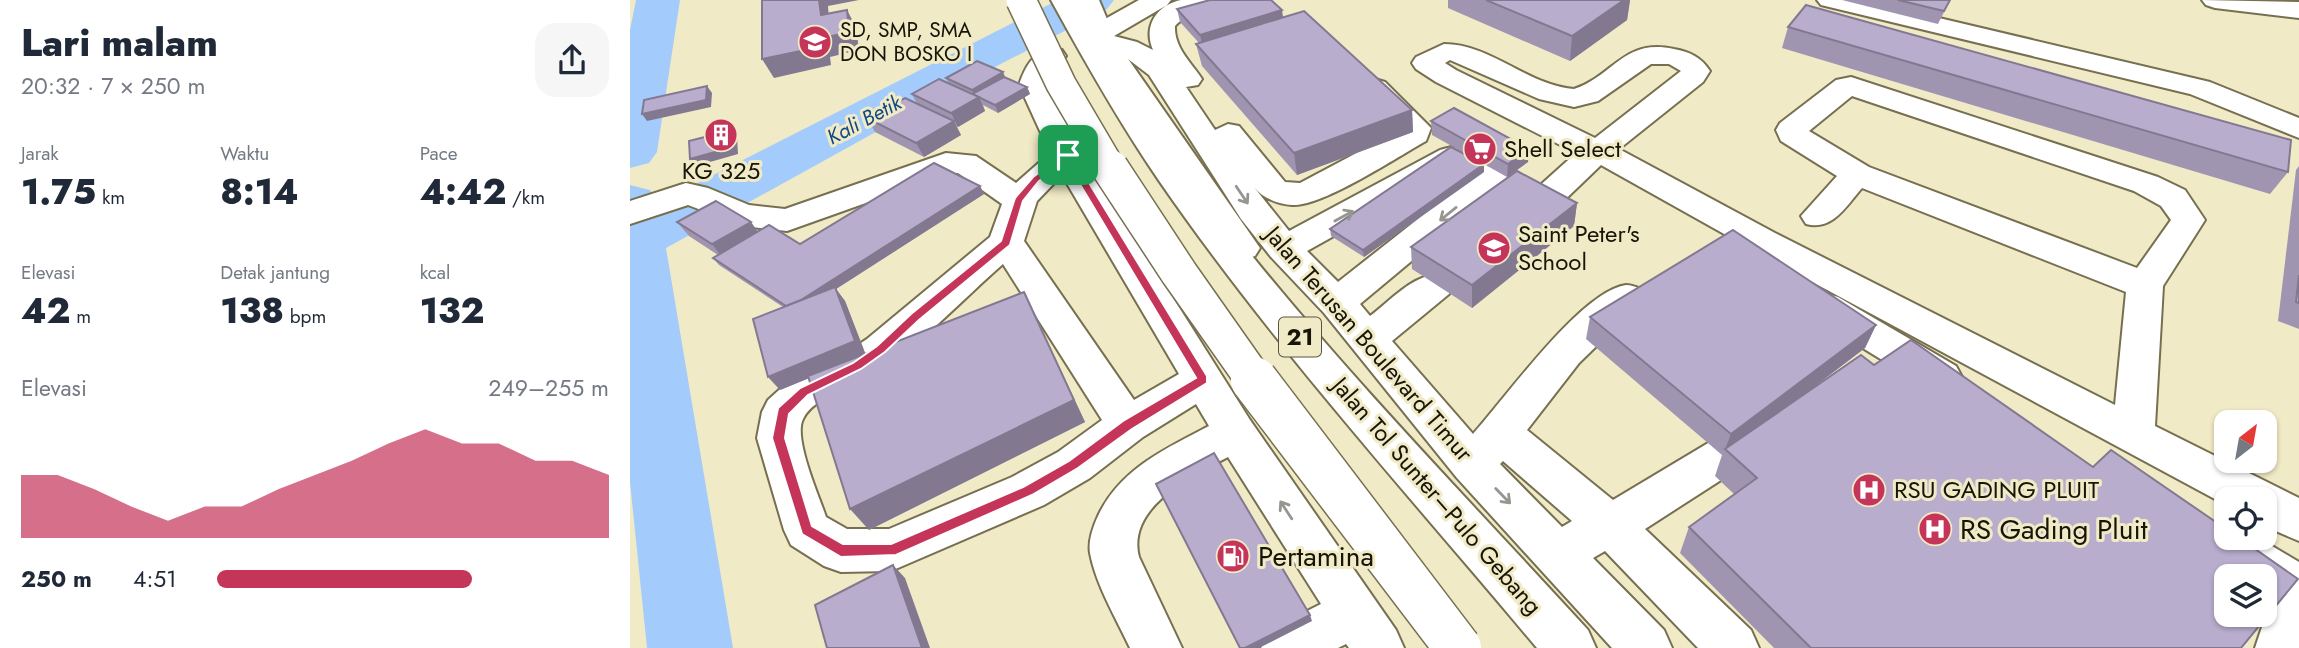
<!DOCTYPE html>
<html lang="id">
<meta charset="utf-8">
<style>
:root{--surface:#fff;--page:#f6f6f7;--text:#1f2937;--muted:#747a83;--accent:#c5355a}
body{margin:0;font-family:Jost,sans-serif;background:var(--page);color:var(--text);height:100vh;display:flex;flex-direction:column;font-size:26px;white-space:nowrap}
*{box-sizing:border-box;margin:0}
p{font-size:23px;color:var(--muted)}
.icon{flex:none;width:38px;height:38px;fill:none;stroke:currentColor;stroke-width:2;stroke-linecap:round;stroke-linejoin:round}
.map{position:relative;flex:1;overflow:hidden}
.sheet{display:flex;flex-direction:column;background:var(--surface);width:630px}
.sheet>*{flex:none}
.needle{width:46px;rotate:31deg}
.buttons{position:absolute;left:1584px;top:410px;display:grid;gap:14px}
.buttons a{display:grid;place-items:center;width:63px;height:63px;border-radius:14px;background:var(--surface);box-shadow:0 2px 5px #0004;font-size:35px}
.pin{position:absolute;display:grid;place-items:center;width:60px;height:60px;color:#fff;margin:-30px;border-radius:14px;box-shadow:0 4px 10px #0006}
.round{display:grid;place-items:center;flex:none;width:74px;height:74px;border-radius:21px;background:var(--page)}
.headline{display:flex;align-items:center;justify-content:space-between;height:119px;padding:0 21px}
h1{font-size:38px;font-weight:800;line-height:52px}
.figures{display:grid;grid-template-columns:repeat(3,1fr);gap:10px;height:119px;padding:7px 21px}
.figures div{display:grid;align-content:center}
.figures b{font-size:35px;font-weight:800}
.figures small{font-size:19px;font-weight:400}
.figures p{font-size:19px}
.chart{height:196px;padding:14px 21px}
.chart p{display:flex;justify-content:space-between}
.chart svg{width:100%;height:126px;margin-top:7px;fill:var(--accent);opacity:.7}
ul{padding:0 21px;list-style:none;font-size:23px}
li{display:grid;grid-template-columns:112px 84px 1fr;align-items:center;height:52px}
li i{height:18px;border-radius:9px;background:var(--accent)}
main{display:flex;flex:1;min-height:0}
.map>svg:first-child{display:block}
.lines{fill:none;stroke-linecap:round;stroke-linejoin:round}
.river{fill:#a3ccfd;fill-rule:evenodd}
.minor-casing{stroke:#766f50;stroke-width:4}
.major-casing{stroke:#766f50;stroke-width:4}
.highway-casing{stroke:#766f50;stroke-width:4}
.minor{fill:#fff;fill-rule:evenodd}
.major{fill:#fff;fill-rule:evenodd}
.highway{fill:#fff;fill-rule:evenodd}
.highway-bridge-far2-casing{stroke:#766f50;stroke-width:32;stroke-linecap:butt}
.highway-bridge-far1-casing{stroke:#766f50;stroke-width:39;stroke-linecap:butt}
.highway-bridge-casing{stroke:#766f50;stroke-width:49;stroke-linecap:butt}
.highway-bridge-far2{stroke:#fff;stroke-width:29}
.highway-bridge-far1{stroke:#fff;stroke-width:36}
.highway-bridge{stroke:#fff;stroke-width:46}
.wall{fill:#9f95b1}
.shaded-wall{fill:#827990}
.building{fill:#b9adce;stroke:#827990;stroke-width:2;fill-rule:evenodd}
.oneway{stroke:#979590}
.route{fill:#c5355a;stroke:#fff;stroke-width:2;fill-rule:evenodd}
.labels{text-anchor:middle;stroke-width:6;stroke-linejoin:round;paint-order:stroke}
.far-poi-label{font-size:21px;fill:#171408;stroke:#f1eac6;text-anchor:start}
.far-water-label{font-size:21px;font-style:italic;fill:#114983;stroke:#f1eac6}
.shield{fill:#f1eac6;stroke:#585441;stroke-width:2}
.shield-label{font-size:23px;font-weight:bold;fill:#171408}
.poi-label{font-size:24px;fill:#171408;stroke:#f1eac6;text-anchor:start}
.street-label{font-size:24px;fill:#171408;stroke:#f1eac6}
.near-poi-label{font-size:28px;fill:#171408;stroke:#f1eac6;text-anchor:start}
</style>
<main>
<section class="sheet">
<div class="headline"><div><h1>Lari malam</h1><p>20:32 · 7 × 250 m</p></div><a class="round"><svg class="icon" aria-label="share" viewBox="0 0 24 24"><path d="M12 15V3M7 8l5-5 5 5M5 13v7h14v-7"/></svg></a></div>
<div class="figures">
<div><p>Jarak</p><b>1.75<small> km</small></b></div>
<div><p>Waktu</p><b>8:14</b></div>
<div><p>Pace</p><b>4:42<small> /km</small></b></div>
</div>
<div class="figures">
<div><p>Elevasi</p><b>42<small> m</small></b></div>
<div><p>Detak jantung</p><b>138<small> bpm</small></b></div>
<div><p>kcal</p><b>132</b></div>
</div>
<div class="chart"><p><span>Elevasi</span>249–255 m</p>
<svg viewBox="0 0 160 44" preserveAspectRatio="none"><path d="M0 44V22L10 22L20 27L30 33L40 38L50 33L60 33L70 27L80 22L90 17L100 11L110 6L120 11L130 11L140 17L150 17L160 22V44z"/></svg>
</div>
<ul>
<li><b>250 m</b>4:51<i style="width:65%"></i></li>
</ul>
</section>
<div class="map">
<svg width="1669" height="648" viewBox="0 0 1669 648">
<rect width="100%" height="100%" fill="#f1eac6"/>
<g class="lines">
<!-- river -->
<g class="river">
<path d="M6,0H50L27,152L19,163L0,168V30Z"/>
<path d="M428,0H484L477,9L338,81L36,248L103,648H17L0,482V185L20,190L28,203Z"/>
</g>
<defs>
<g id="minor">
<path d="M509,0H541L537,5L484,36L507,42L523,50C513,27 526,5 551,0C561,0 574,0 585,0C576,13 556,13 545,26C544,48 561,62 572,79L568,85L556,87L585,130L598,124L609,126L655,182L670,183L770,130L735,94L730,88L735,82L745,79L755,82L801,128L796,141C767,157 692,207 662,205C648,204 632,198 624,187L659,231L810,150C811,150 820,147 821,147C834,148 873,166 879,176L875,183L730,304L740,316C763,299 789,267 819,276L824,285L819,294L762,341L843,434C874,400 951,291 996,285C1001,285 1006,287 1011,289L1017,298L1011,307L990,323L949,363L897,430L983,500L1120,418L1135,413L1150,418L1156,430L1150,442L1015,529L1121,630L1129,648H1068L975,551L963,558L1034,630L1042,648H982L827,478L694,313L641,257L611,219L519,75L494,56L463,49L459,43L461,40L455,34L459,28ZM822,170L840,178L708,282L677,251ZM873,461L942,521L932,527L870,464Z"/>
<path d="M1187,0H1233L1580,82L1669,118V138L1560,94L1191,5Z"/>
<path d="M1572,0L1669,2V18L1585,8L1576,5Z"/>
<path d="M814,44C861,44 897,85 944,89C984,76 993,38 1044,49C1060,52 1071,57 1080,71L1073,82L989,149L1145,233L1485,405L1496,292L1232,188C1216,206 1203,231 1176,224L1171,216L1207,176L1151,141L1146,130L1150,123L1206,80L1221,77L1528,177L1555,190L1575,220L1533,286L1525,426L1669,498V541L1634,526V499H1596V505L1121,249L971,165L920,214L908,217L896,214L891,206L896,198L946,153L806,82L786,69L782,63L786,57ZM820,60L909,99L944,107L968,101L1021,64H1039L1051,71L965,138L826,70L815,63ZM1222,96L1504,191L1531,206L1541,220L1507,268L1239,167L1179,131Z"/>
<path d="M422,48L432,50L436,56L422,72L419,85L453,155L620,420L766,630L774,648H719L716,644L708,648H631L639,630L691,604L598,457C562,476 496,507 509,557L552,648H500C486,618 466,585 460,553C458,541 463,527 468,516C490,469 535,449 579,426L566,404L513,437L460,478L414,505L261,571L211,572L194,566L161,545L154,530L127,438L132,412L138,400L159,381L213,355L237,339L360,237L372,204L328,173H320L157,231L113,226L58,205L0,224V201L56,183L78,188L119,205L155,209L316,153L346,156L386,183L420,153L389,85C395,67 403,52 422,48ZM432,175L549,374L504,400L394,241L407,201ZM373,264L472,420L428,452L382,477L259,529H217L196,517C189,496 163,438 173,419C184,396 222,389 241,377C285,350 333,299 373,264Z"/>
<path d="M1195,293L1208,297L1326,366L1332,377L1326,388L1312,393L1298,388L1182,317L1176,307L1182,297Z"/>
<path d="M1618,537L1637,543L1669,562V648H1625L1635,618L1638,596L1634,593V576H1607L1596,558L1603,543Z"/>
</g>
<path id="major" d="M443,0H469L487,43L630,248L625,256L612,260L599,256L459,43Z"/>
<path id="highway" d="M421,0H447C481,58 515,115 555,169C676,334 821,480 958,630L966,648H907C779,495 644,347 530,182C490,124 455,62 421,0Z"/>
</defs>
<!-- minor casing -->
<use href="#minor" class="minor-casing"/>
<!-- major casing -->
<use href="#major" class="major-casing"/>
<!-- highway casing -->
<use href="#highway" class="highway-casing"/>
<!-- minor -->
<use href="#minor" class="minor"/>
<!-- major -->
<use href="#major" class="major"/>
<!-- highway -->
<use href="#highway" class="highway"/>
<defs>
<path id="highway-bridge-far2" d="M391,0L431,84L481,169"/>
<path id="highway-bridge-far1" d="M480,168L549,273L625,381"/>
<path id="highway-bridge" d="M624,380L828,648"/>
</defs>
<!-- highway-bridge-far2 casing -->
<use href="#highway-bridge-far2" class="highway-bridge-far2-casing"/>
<!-- highway-bridge-far1 casing -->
<use href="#highway-bridge-far1" class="highway-bridge-far1-casing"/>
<!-- highway-bridge casing -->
<use href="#highway-bridge" class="highway-bridge-casing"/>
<!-- highway-bridge-far2 -->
<use href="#highway-bridge-far2" class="highway-bridge-far2"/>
<!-- highway-bridge-far1 -->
<use href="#highway-bridge-far1" class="highway-bridge-far1"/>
<!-- highway-bridge -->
<use href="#highway-bridge" class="highway-bridge"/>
</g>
<!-- wall -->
<g class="wall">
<path d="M818,0H1000L997,20L940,61L818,8Z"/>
<path d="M1212,0H1320L1308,24Z"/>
<path d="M547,9L653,18L782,110L783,132L667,175L572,66L566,44L569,43L550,22Z"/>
<path d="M1158,27L1658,172L1640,194L1152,48Z"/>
<path d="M375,77L397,87L400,94L368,113L353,105L355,111L328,127L326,126L331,135L294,157L245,132L237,118L287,104L282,94L319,84L316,78Z"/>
<path d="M801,121L899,149L898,162L877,177L802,135Z"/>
<path d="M1669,166V329L1648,321L1666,170Z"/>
<path d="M854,172L734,257L701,236L700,229Z"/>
<path d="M350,186L354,194L206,289L215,301L235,354L394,292L455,422L239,530L179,378L150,390L153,307L89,265L83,258L88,255L59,236L47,222L128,232L170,244Z"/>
<path d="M947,203L944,226L842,308L782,269L781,247Z"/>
<path d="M960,317L1246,325L1235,348L1175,394L1611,648H1144L1050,553L1059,527L1104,494L1085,476L1092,455L956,339Z"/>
</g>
<!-- shaded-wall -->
<g class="shaded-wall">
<path d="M189,0H229L198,6L200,33L191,15Z"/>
<path d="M994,0H1000L997,20L940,61L942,36Z"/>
<path d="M217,10L226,27L229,50L200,57L201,65L144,78L132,59Z"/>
<path d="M652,10L654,23L573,48L570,35Z"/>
<path d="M373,72L376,79L345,97L342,90Z"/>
<path d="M77,86L82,93L81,107L17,121L12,114Z"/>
<path d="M397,87L400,94L368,113L365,105Z"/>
<path d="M349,97L355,111L328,127L321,113Z"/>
<path d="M782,110L783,132L667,175L664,153Z"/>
<path d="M324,121L331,135L294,157L286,143Z"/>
<path d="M88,126L94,133L82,141L77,134Z"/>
<path d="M102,130L107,137L108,154L66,166L60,159Z"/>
<path d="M899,149L898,162L877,177L878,164Z"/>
<path d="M854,164V172L734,257L733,250Z"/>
<path d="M350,186L354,194L206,289L215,301L236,355L150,390L138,377L159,308Z"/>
<path d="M947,203L944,226L842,308V285Z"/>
<path d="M121,222L131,236L93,258L82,244Z"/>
<path d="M394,292L455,422L239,530L220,509Z"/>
<path d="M1246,325L1235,348L1098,452L1095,449L1101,434Z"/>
<path d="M263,565L275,578L300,648H292Z"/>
<path d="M680,615L682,621L629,648H615Z"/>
</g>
<!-- building -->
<g class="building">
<path d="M132,0H189L191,15L217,10L219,32L189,39L190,47L132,59Z"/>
<path d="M580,0H641L652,10L570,35L547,9Z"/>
<path d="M856,0H994L942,36Z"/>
<path d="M1268,0H1320L1314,11Z"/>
<path d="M1176,5L1661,140L1658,172L1158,27Z"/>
<path d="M674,11L782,110L664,153L566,44Z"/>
<path d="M347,61L373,72L342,90L316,78Z"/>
<path d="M374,77L397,87L365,105L342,94Z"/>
<path d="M309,79L349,97L321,113L282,94Z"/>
<path d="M77,86L76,100L12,114L14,100Z"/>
<path d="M275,98L324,121L286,143L237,118Z"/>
<path d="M824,108L899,149L878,164L801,121Z"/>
<path d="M88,126L89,130L77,134L76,130Z"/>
<path d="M102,130L103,147L60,159L59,141Z"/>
<path d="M821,147L854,164L733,250L700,229Z"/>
<path d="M304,163L350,186L171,300L156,306L83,258L139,225L170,244Z"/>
<path d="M887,171L947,203L842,285L781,247Z"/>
<path d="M86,201L121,222L82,244L47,222Z"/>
<path d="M1103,230L1246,325L1101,434L960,317Z"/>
<path d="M1669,275V303L1666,302Z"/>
<path d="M205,287L225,341L138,377L123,319Z"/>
<path d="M394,292L444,400L220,509L178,376Z"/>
<path d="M1281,340L1463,467L1481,450L1596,529V537H1608L1668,579L1611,648H1181L1059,527L1127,478L1095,449L1231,355L1244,365ZM1596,576H1634V614H1596Z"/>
<path d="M584,453L680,615L615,648H610L526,484Z"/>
<path d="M263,565L292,648H197L185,605Z"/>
</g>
<!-- one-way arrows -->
<defs><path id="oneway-shaft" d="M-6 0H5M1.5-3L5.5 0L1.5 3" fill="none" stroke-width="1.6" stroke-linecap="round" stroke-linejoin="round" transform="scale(1.75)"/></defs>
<g class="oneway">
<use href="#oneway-shaft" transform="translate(612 195) rotate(56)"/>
<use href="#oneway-shaft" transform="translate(818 214) rotate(141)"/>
<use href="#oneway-shaft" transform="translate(714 216) rotate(-29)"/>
<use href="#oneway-shaft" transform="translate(873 496) rotate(46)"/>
<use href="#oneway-shaft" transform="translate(656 510) rotate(-123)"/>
</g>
<!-- route -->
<path class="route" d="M438,152L442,155L577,376V383L502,429L448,468L402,495L266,555L211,557L172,534L142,438L148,408L170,388L223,363L247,346L281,314L371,241L385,198L403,177ZM436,161L566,378L493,421L439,461L393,487L261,544H213L182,526L155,438L159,414L178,395L231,369L255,352L289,320L380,245L393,201L409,181Z"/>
<!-- icons -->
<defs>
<symbol id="school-disc" viewBox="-11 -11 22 22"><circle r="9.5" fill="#c5355a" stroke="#f1eac6"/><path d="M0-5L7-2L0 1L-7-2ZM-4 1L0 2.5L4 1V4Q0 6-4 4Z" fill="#fff"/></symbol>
<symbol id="building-disc" viewBox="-11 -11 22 22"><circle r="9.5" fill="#c5355a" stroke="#f1eac6"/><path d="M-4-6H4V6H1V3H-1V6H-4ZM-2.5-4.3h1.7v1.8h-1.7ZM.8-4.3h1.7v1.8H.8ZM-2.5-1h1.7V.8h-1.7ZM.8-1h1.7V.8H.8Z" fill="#fff"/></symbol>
<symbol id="supermarket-disc" viewBox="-11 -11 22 22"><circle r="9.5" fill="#c5355a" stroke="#f1eac6"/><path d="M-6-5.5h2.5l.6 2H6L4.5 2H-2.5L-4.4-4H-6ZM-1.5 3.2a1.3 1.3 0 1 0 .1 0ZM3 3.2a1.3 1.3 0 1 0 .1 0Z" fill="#fff"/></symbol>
<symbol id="hospital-disc" viewBox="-11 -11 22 22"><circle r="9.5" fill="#c5355a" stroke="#f1eac6"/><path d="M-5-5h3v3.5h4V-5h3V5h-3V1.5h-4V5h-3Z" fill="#fff"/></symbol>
<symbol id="fuel-disc" viewBox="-11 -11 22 22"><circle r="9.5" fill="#c5355a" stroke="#f1eac6"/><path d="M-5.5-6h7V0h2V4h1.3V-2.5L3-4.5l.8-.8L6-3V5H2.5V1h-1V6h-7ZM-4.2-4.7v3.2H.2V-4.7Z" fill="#fff"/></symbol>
</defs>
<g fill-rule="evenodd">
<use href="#school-disc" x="166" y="23" width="38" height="38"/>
<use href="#building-disc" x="72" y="116" width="38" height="38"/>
<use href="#supermarket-disc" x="831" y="130" width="38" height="38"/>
<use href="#school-disc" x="845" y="229" width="38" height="38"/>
<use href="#hospital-disc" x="1220" y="471" width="38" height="38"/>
<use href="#hospital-disc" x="1286" y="510" width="38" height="38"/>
<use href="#fuel-disc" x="584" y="537" width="38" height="38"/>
</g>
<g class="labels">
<!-- far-poi labels -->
<g class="far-poi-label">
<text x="210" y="37">SD, SMP, SMA<tspan x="210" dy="24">DON BOSKO I</tspan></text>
</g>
<!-- far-water labels -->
<g class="far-water-label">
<text transform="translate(234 120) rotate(-28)" y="7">Kali Betik</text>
</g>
<!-- shield labels -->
<rect class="shield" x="649" y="317.5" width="42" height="39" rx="5"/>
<g class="shield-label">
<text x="670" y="345">21</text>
</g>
<!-- poi labels -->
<g class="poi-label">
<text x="874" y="157">Shell Select</text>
<text x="91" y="179" text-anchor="middle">KG 325</text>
<text x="888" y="242">Saint Peter's<tspan x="888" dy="28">School</tspan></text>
<text x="1264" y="498">RSU GADING PLUIT</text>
</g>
<!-- street labels -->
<g class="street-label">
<text transform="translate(739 344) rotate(49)" y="8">Jalan Terusan Boulevard Timur</text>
<text transform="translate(807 496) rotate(49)" y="8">Jalan Tol Sunter–Pulo Gebang</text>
</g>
<!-- near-poi labels -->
<g class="near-poi-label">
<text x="1330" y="539">RS Gading Pluit</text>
<text x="628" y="566">Pertamina</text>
</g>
</g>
</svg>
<div class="buttons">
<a><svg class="needle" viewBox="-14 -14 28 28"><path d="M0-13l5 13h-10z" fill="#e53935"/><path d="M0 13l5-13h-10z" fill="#747a83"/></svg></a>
<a><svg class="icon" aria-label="locate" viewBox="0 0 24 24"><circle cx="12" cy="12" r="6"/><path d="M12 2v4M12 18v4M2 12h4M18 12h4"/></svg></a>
<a><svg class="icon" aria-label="layers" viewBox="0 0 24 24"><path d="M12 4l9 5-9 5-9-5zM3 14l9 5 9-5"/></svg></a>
</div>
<div class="pin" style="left:438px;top:155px;background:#1e9e55"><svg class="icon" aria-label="arrive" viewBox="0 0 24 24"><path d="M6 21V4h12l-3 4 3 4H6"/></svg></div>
</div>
</main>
